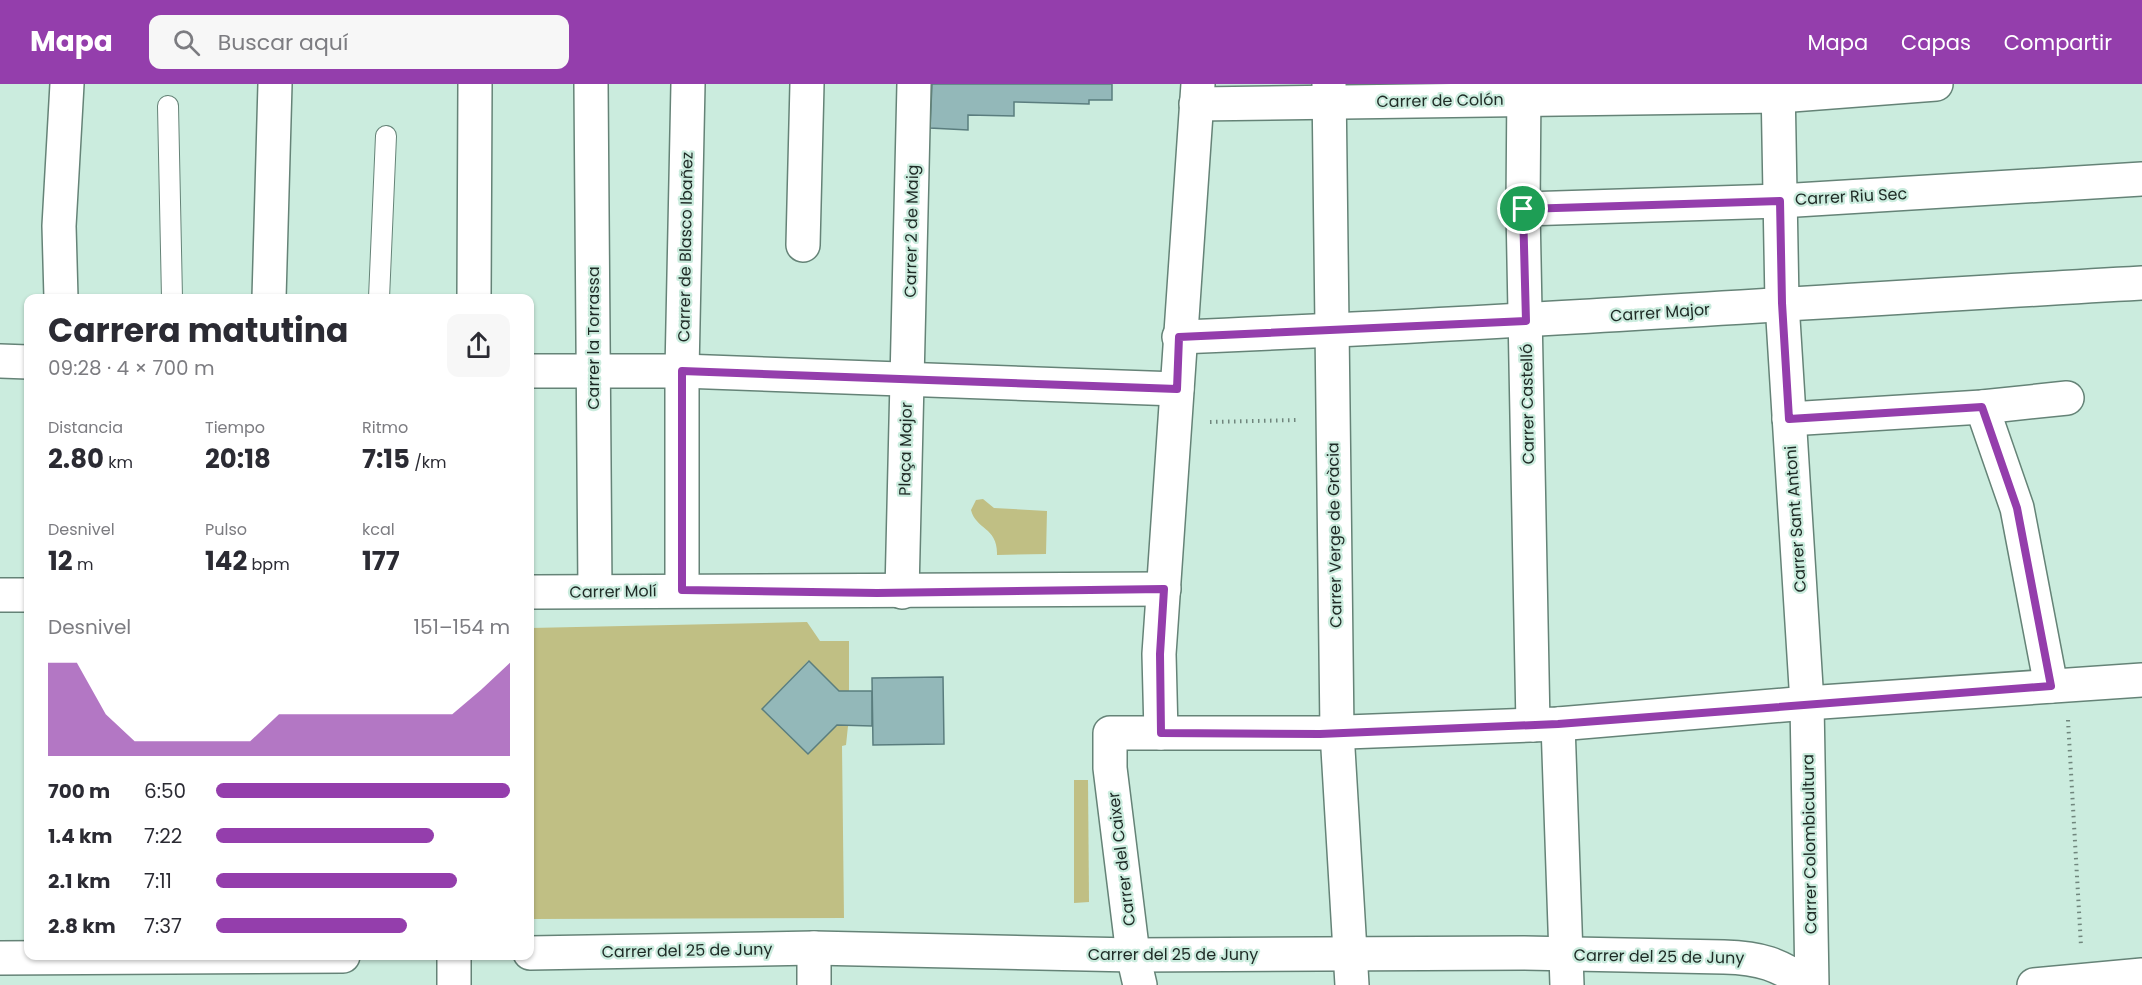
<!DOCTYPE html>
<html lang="es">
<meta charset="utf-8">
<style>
:root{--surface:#fff;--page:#f7f7f7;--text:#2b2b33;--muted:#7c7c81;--accent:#943eac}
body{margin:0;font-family:Poppins,sans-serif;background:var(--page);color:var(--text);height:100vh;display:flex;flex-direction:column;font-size:22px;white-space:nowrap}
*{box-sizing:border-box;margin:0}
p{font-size:20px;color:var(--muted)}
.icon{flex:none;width:33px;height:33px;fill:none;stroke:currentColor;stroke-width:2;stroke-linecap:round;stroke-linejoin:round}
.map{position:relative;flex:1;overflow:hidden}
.side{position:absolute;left:24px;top:210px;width:510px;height:666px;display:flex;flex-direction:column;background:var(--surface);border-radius:12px;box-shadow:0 2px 4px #0004}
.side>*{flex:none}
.pin{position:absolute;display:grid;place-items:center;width:51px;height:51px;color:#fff;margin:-26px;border:3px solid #fff;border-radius:50%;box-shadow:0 2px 6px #0007}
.round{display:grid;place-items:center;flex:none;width:63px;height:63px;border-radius:12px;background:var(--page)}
.overview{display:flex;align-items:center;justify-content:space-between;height:102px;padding:0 24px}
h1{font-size:33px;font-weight:700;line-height:45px}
.metrics{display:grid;grid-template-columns:repeat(3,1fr);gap:9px;height:102px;padding:6px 24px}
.metrics div{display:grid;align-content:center}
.metrics b{font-size:26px;font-weight:700}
.metrics small{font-size:16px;font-weight:400}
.metrics p{font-size:16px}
.chart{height:168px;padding:12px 24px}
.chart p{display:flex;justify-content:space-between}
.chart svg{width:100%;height:108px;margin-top:6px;fill:var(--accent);opacity:.7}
ul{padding:0 24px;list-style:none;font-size:20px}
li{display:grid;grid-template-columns:96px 72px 1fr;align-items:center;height:45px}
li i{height:15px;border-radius:8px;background:var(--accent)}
header{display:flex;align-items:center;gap:36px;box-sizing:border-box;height:84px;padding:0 30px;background:var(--accent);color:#fff}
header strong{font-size:28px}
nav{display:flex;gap:33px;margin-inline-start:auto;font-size:21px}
.search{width:420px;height:54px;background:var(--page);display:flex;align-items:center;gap:15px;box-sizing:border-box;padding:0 21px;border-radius:12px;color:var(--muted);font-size:22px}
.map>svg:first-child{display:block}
.green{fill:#c0bf84}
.building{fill:#93b8b9;stroke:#5a7d7e;stroke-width:1.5}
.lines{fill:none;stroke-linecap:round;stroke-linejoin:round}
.lane-casing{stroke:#658377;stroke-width:22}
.street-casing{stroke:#658377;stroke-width:36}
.path{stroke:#70867d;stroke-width:4;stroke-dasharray:1.5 4.5;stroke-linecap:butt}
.lane{stroke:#fff;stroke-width:20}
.street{stroke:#fff;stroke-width:33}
.route-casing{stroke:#fff;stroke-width:12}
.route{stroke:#943eac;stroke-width:8}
.labels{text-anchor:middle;stroke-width:4.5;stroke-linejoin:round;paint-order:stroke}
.street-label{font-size:16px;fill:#1e2a25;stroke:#cbecde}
</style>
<header>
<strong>Mapa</strong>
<div class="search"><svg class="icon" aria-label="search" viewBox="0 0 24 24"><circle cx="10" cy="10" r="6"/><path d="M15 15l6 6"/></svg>Buscar aquí</div>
<nav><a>Mapa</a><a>Capas</a><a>Compartir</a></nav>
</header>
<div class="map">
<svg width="2142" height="901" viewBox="0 0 2142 901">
<rect width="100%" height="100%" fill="#cbecde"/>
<!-- green -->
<g class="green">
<path d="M983,415L994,424L1047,427L1046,470L997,471C998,443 976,446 971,426L976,416Z"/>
<path d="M807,538L820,557H849V607H839L808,577L762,625L808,670L837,641L848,642L846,661L842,662L844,834L530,835V544Z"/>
<path d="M1074,696H1088L1089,818L1074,819Z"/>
</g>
<!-- building -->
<g class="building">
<path d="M932,0H1112V16H1089V20L1014,18V32L968,31V46L930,44Z"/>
<path d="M809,577L839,607H872V642L837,641L808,670L762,625Z"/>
<path d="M943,593L944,660L873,661L872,594Z"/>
</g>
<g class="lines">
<defs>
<g id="lane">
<path d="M168,22L172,214"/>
<path d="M379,214L386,52"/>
</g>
<g id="street">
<path d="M591,0L595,507"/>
<path d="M1329,0L1337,648L1352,901"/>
<path d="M1524,0L1523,125L1533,641"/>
<path d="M1778,0L1782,219L1807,619L1812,901"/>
<path d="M1196,20L1779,12L1936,0"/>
<path d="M1523,125L1780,117L2142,95"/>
<path d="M803,161L807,0"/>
<path d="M61,214L59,142L67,0"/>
<path d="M269,214L275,0"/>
<path d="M474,214L475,0"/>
<path d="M1179,253C1500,240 1821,217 2142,199"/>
<path d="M0,277L28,278"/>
<path d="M530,287H682L1177,305"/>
<path d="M1982,323L2017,424L2051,602"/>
<path d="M1789,335L1982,323L2067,314"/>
<path d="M682,506V287L688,0"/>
<path d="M530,508C741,507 952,508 1164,505"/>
<path d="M902,508L914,0"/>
<path d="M0,511H28"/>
<path d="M1558,640L1567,901"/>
<path d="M1161,649L1159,570L1198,0"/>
<path d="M530,869L814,864L1133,871L1524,869L1724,873C1761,874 1778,880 1809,901"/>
<path d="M454,872V901"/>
<path d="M0,874L343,872"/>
<path d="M814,901V864"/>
<path d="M1140,901L1133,871L1110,684V649H1320L1558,640L1807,619L2142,596"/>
<path d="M2034,901L2142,891"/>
</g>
</defs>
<!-- lane casing -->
<use href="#lane" class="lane-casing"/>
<!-- street casing -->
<use href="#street" class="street-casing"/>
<!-- path -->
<g class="path">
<path d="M1210,338L1298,336"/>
<path d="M2068,636L2081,862"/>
</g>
<!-- lane -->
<use href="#lane" class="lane"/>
<!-- street -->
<use href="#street" class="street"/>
</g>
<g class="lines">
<defs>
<path id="route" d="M1780,117L1782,219L1789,335L1982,323L2017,424L2051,602L1558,640L1320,650L1161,649L1160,570L1164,505L877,509L682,506V287L1177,305L1179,253L1526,237L1523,125Z"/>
</defs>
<!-- route casing -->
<use href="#route" class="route-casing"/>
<!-- route -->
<use href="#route" class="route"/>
</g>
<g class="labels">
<!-- street labels -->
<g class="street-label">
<text transform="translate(1440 16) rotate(-1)" y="6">Carrer de Colón</text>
<text transform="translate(1851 112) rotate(-3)" y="6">Carrer Riu Sec</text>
<text transform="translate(911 147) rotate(-89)" y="6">Carrer 2 de Maig</text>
<text transform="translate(685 163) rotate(-89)" y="6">Carrer de Blasco Ibañez</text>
<text transform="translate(1660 228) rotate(-4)" y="6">Carrer Major</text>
<text transform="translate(593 254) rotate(-90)" y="6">Carrer la Torrassa</text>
<text transform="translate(1527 320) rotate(-91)" y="6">Carrer Castelló</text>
<text transform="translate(905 365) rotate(-89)" y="6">Plaça Major</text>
<text transform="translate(1795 435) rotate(-94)" y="6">Carrer Sant Antoni</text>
<text transform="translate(1334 451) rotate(-91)" y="6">Carrer Verge de Gràcia</text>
<text transform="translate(613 507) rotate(-1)" y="6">Carrer Molí</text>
<text transform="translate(1809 760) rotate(-91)" y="6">Carrer Colombicultura</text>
<text transform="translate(1121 775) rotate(-97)" y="6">Carrer del Caixer</text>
<text transform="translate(687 866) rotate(-1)" y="6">Carrer del 25 de Juny</text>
<text x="1173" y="876">Carrer del 25 de Juny</text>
<text transform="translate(1659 872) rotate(1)" y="6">Carrer del 25 de Juny</text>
</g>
</g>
</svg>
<div class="pin" style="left:1523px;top:125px;background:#1e9e55"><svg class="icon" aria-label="arrive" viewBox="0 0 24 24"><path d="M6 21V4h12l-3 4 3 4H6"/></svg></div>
<section class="side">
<div class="overview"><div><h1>Carrera matutina</h1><p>09:28 · 4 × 700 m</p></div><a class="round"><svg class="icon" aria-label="share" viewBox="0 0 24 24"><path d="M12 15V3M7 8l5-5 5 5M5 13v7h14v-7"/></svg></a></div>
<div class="metrics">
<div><p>Distancia</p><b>2.80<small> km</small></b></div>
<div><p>Tiempo</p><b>20:18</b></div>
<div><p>Ritmo</p><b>7:15<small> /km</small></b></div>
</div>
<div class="metrics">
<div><p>Desnivel</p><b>12<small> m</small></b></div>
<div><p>Pulso</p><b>142<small> bpm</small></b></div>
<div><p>kcal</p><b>177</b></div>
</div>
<div class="chart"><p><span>Desnivel</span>151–154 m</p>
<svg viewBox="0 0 160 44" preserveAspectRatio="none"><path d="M0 44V6L10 6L20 27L30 38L40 38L50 38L60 38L70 38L80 27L90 27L100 27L110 27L120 27L130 27L140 27L150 17L160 6V44z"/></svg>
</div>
<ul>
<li><b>700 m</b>6:50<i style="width:100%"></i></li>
<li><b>1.4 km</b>7:22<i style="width:74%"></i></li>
<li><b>2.1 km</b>7:11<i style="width:82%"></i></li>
<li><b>2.8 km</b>7:37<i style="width:65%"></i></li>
</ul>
</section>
</div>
